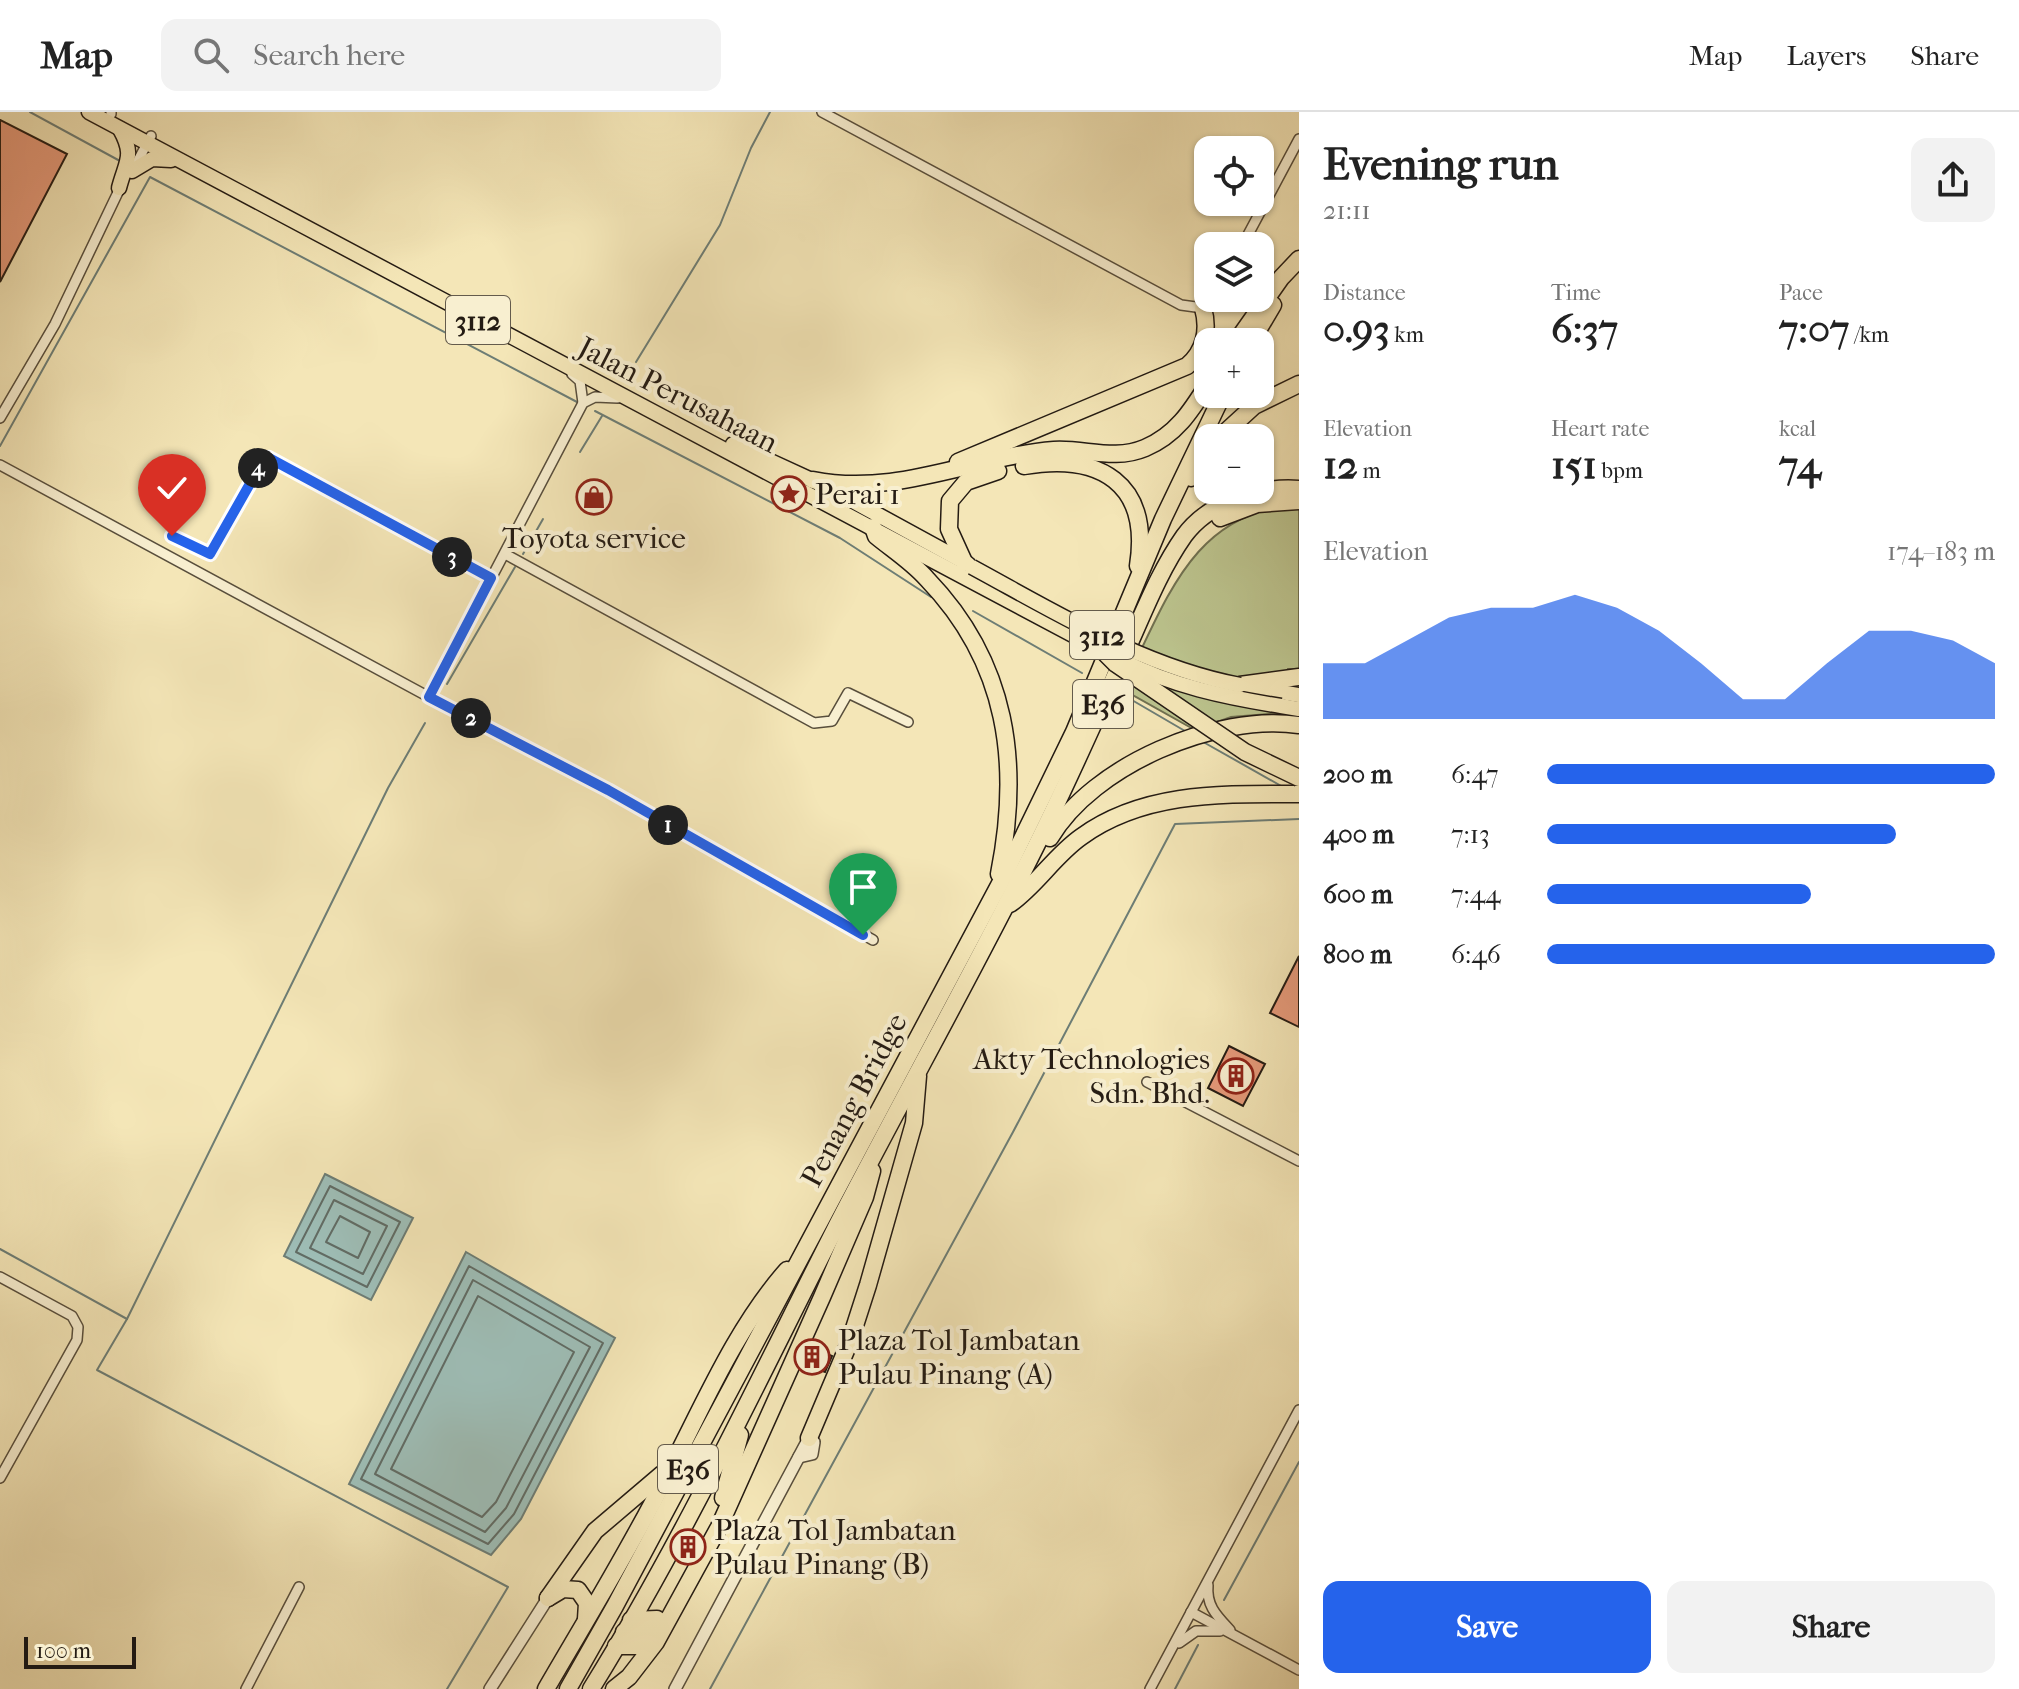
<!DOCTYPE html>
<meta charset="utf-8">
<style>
:root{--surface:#fff;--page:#f2f2f2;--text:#222;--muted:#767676;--line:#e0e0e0;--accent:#2563eb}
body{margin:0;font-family:"IM FELL French Canon",serif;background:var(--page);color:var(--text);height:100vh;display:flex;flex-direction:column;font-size:30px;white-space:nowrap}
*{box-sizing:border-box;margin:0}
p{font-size:26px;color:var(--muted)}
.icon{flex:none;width:44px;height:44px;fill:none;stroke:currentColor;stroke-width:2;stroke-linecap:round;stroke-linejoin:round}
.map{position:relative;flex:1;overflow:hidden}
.side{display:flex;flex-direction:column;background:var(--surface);width:720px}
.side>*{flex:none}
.tools{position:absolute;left:1194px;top:24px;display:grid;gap:16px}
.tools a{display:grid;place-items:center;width:80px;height:80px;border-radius:16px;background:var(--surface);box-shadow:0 2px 6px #0004;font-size:40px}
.scale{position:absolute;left:24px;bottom:20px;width:112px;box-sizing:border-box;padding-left:8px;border:4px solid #241b13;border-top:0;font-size:22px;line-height:28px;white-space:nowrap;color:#241b13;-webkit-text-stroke:6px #f8efd0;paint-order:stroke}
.pin{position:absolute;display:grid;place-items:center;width:68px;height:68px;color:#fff;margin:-82px -34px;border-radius:50% 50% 50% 0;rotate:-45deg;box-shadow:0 0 8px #0007}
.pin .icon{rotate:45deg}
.km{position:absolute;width:40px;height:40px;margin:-20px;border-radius:50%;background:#222;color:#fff;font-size:22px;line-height:40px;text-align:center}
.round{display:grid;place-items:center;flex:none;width:84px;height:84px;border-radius:16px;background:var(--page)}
.summary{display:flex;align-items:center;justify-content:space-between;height:136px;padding:0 24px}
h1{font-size:44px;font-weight:800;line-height:60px}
.stats{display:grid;grid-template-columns:repeat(3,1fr);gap:12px;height:136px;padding:8px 24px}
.stats div{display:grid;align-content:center}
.stats b{font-size:40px;font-weight:800}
.stats small{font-size:22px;font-weight:400}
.stats p{font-size:22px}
.chart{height:224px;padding:16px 24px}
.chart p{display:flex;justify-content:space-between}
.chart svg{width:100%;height:144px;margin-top:8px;fill:var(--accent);opacity:.7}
.action{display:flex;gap:16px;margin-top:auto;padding:16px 24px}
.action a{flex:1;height:92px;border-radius:16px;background:var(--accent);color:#fff;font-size:32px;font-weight:800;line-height:92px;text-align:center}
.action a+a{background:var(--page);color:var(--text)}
ul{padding:0 24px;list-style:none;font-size:26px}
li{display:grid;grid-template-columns:128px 96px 1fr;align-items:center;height:60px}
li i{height:20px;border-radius:10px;background:var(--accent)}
header{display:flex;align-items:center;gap:48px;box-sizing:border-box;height:112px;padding:0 40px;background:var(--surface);border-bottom:2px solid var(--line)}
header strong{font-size:38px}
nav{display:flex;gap:44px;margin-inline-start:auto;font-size:28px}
.search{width:560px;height:72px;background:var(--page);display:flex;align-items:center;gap:20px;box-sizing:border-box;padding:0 28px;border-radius:16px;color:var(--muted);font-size:30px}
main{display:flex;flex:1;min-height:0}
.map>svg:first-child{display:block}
.green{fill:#bcc48e;stroke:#707050;stroke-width:2}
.water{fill:#9ebeb7;stroke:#6d7d75;stroke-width:2}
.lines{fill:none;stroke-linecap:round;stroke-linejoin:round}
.shore{stroke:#616c65;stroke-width:2}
.stream{stroke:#6d7d75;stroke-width:2}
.building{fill:#e69a7a;stroke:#241b13;stroke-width:2}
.minor-casing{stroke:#584e3c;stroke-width:12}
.tertiary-casing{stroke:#584e3c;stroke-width:14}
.primary-casing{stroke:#241b13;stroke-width:17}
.motorway-casing{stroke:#241b13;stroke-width:19}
.minor{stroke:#f8efd0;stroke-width:9}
.tertiary{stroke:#f8efd0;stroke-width:11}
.primary{stroke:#f4e6b7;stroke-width:14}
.motorway{stroke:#f4e6b7;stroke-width:16}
.primary-bridge-casing{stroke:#241b13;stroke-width:17;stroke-linecap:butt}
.motorway-bridge-casing{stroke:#241b13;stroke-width:19;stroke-linecap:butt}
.primary-bridge{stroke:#f4e6b7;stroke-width:14}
.motorway-bridge{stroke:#f4e6b7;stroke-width:16}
.route-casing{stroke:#fff;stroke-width:16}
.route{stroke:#2563eb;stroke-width:10}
.labels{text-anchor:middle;stroke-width:8;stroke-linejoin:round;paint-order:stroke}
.shield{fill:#f8efd0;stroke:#645b4c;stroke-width:2}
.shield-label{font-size:28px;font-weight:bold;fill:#241b13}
.street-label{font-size:30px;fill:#241b13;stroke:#f8efd0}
.poi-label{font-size:30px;fill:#241b13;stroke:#f8efd0;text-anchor:start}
</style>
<header>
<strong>Map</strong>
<div class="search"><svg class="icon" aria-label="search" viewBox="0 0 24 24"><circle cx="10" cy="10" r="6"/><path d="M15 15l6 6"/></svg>Search here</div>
<nav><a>Map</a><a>Layers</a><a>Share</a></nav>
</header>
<main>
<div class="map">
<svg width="1299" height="1577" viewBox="0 0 1299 1577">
<rect width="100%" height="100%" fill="#f4e6b7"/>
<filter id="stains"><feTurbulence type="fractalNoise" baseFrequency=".0025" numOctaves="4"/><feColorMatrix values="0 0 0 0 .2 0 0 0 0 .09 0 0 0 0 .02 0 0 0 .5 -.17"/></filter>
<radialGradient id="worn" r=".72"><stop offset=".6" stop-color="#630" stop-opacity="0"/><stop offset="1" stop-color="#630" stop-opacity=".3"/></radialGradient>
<!-- green -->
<path class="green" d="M1299,393V557H1288L1281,601L1231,605L1195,618L1122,577C1165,494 1190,398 1299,393Z"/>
<!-- water -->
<g class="water">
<path d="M325,1062L413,1106L371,1188L284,1144Z"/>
<path d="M466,1140L615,1226L521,1407L491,1443L349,1372Z"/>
</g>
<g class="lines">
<!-- shore -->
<g class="shore">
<path d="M330,1074L400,1110L367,1175L296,1140Z"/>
<path d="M334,1088L387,1114L363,1162L310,1136Z"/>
<path d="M340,1104L370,1120L358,1146L326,1130Z"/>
<path d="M469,1154L603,1231L514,1402L488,1432L361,1367Z"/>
<path d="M473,1168L590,1235L506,1396L485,1420L375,1362Z"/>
<path d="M478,1184L574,1240L496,1390L482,1405L391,1357Z"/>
</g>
<!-- stream -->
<g class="stream">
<path d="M30,0L120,49"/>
<path d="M636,250L720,113L751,36L770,0"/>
<path d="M595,299L840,426L931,485"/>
<path d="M0,334L150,65L577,290"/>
<path d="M580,340L602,304"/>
<path d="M523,442L543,407"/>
<path d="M973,499L1082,561"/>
<path d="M447,572L515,455"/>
<path d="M1125,584L1185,619"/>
<path d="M1205,631L1283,675"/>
<path d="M0,1137L127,1207L97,1258L508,1475L447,1577"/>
<path d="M127,1207L388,676L425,611"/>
<path d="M1224,1488L1299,1350"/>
<path d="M710,1577L1013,1020L1175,712L1299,707"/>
<path d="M1175,1577L1198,1533"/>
</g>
</g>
<!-- building -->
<g class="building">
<path d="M0,8L67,42L0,170Z"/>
<path d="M1299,844V915L1270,901Z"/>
<path d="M1229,934L1265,952L1243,994L1208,976Z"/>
<path d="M811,1235L832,1244L825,1260L804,1252Z"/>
</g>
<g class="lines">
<defs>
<g id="minor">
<path d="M111,0V2"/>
<path d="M822,0L1181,193L1203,196L1213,186"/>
<path d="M134,56L151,24"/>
<path d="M1242,134L1299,27"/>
<path d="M572,262L580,269L583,291"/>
<path d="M0,306L55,212L121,74"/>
<path d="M0,353L429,585L608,678L873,828"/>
<path d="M172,424L210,442L260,354L269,346L491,466"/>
<path d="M505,442L814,611L832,609L848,581L908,610"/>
<path d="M429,585L583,291L595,285L618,286"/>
<path d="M1147,970L1299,1049"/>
<path d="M0,1165L72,1204L78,1215L77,1228L0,1366"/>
<path d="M1208,1473C1206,1494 1217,1504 1230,1518"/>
<path d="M1191,1500L1299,1558"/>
<path d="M1179,1531L1196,1519H1220"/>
<path d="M246,1577L299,1475"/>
<path d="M1150,1577L1299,1298"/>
</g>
<g id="tertiary">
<path d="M799,1345L812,1342L814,1330L809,1326"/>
<path d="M490,1577L548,1486"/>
<path d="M675,1577L809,1326"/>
</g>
<g id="primary">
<path d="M89,0L1103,539"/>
<path d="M132,59L152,47L171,48"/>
<path d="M119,76C126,49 135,44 120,17"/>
<path d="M733,332L829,376L968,452"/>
<path d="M1252,575L1299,583"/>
<path d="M1281,594L1299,597"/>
</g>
<g id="motorway">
<path d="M1236,230L1281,166L1299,147"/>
<path d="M1251,230L1273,193"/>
<path d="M1219,326L1254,294L1299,272"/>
<path d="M958,350L1187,254C1205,239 1209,217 1203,196"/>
<path d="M1024,354C1100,341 1151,371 1138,454"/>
<path d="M1191,366L1208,341"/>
<path d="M813,368C897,385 972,345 1054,338C1085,336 1114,349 1145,336C1176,323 1191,299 1208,272"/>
<path d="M1220,406L1257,392L1299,389"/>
<path d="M873,415L876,424C893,438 912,450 927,467C1008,551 1021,652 999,762"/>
<path d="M964,450L949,417L950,389L966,370L998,359"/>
<path d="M1240,573L1299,565"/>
<path d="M1050,726C1093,653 1216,601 1299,613"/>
<path d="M1010,792C1037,773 1054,744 1081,725C1144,679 1224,682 1299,682"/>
<path d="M809,1326L850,1229L868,1173L914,1011L918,964"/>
<path d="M723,1386L740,1323"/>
<path d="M548,1486L595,1419L662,1362"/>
<path d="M548,1486L563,1477L578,1478L587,1491L586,1507"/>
<path d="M631,1508L657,1507L662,1510"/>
<path d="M624,1520L655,1523"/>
<path d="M616,1534H640L645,1537"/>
<path d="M546,1577C586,1508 628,1440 664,1369C701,1299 734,1218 787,1158"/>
<path d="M568,1577L615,1494L1004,764L1074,620L1163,407L1223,282"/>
<path d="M591,1577C682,1430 755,1275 833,1121C899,992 971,865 1036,734C1067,672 1095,609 1123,546C1142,505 1158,461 1184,424C1209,390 1258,374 1299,377"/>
<path d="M614,1577L629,1565L656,1530L719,1415L822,1185L865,1085L872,1059"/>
</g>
</defs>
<!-- minor casing -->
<use href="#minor" class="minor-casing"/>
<!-- tertiary casing -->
<use href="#tertiary" class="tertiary-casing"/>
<!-- primary casing -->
<use href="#primary" class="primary-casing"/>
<!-- motorway casing -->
<use href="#motorway" class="motorway-casing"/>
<!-- minor -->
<use href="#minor" class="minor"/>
<!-- tertiary -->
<use href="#tertiary" class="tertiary"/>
<!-- primary -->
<use href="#primary" class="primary"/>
<!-- motorway -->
<use href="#motorway" class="motorway"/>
<defs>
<g id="primary-bridge">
<path d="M972,455C1057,501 1144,555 1240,573"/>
<path d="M1121,548C1172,574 1224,585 1281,594"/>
</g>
<path id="motorway-bridge" d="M1103,539L1116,552L1245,640L1299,666"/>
</defs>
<!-- primary-bridge casing -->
<use href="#primary-bridge" class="primary-bridge-casing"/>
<!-- motorway-bridge casing -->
<use href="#motorway-bridge" class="motorway-bridge-casing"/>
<!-- primary-bridge -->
<use href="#primary-bridge" class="primary-bridge"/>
<!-- motorway-bridge -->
<use href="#motorway-bridge" class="motorway-bridge"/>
</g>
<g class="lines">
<defs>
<path id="route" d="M172,424L210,442L260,354L269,346L491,466L429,585L608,678L863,823"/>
</defs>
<!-- route casing -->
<use href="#route" class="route-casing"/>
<!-- route -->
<use href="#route" class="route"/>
</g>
<!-- icons -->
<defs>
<symbol id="sight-ring" viewBox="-11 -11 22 22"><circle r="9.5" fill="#f8efd0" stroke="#8f2418" stroke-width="1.5"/><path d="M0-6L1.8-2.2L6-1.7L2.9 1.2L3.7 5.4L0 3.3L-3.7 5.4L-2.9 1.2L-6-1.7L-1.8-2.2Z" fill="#8f2418"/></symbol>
<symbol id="shop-ring" viewBox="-11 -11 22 22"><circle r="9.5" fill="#f8efd0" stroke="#8f2418" stroke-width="1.5"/><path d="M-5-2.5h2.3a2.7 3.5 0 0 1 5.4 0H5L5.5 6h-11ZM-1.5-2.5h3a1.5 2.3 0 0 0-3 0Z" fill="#8f2418"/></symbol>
<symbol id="building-ring" viewBox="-11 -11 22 22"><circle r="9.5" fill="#f8efd0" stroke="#8f2418" stroke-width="1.5"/><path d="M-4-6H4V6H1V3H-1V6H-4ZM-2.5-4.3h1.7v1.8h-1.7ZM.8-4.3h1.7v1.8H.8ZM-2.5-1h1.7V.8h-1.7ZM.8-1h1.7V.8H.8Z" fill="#8f2418"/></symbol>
</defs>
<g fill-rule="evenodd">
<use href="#sight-ring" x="769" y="362" width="40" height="40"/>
<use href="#shop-ring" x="574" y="365" width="40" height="40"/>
<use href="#building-ring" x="1216" y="944" width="40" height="40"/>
<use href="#building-ring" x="792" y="1225" width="40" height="40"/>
<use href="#building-ring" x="668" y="1415" width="40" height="40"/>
</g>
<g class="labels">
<!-- shield labels -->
<g class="shield">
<rect x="446" y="184" width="64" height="48" rx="6"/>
<rect x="1070" y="499" width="64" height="48" rx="6"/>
<rect x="1073" y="568" width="60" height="48" rx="6"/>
<rect x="658" y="1333" width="60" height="48" rx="6"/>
</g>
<g class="shield-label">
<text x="478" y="218">3112</text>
<text x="1102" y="533">3112</text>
<text x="1103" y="602">E36</text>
<text x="688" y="1367">E36</text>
</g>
<!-- street labels -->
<g class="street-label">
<text transform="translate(678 283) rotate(27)" y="10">Jalan Perusahaan</text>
<text transform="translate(854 988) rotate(-62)" y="10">Penang Bridge</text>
</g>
<!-- poi labels -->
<g class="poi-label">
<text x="815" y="392">Perai 1</text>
<text x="594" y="436" text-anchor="middle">Toyota service</text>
<text x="1210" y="957" text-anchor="end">Akty Technologies<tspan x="1210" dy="34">Sdn. Bhd.</tspan></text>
<text x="838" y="1238">Plaza Tol Jambatan<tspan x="838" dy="34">Pulau Pinang (A)</tspan></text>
<text x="714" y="1428">Plaza Tol Jambatan<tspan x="714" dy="34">Pulau Pinang (B)</tspan></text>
</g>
</g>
<rect width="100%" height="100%" filter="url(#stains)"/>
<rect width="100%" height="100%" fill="url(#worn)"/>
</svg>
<div class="tools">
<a><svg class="icon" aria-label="locate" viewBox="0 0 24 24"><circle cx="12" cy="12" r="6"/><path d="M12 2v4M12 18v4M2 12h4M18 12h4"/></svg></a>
<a><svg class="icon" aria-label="layers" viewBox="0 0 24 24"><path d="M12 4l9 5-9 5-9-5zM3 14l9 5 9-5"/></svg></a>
<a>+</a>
<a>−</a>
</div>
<div class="scale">100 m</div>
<div class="pin" style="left:863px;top:823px;background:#1e9e55"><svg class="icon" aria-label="arrive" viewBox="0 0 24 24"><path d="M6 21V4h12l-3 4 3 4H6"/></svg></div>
<div class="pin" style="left:172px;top:424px;background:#d93025"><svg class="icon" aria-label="check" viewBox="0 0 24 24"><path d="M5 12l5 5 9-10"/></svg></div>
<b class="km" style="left:668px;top:713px">1</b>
<b class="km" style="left:471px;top:606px">2</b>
<b class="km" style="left:452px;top:445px">3</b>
<b class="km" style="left:258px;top:356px">4</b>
</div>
<section class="side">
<div class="summary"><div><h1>Evening run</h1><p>21:11</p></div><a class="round"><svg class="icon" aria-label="share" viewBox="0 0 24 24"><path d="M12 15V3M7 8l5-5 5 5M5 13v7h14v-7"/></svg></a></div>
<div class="stats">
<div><p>Distance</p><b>0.93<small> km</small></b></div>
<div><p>Time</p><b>6:37</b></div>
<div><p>Pace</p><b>7:07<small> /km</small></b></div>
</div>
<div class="stats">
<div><p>Elevation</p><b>12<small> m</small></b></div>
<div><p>Heart rate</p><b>151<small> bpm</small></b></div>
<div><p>kcal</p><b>74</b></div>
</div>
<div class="chart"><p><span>Elevation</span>174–183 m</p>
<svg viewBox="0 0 160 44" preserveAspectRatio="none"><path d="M0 44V27L10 27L20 20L30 13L40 10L50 10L60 6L70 10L80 17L90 27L100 38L110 38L120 27L130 17L140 17L150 20L160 27V44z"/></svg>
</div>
<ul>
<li><b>200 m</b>6:47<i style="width:100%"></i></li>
<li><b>400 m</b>7:13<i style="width:78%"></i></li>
<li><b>600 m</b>7:44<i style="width:59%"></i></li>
<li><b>800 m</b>6:46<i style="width:100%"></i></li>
</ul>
<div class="action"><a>Save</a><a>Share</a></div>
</section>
</main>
